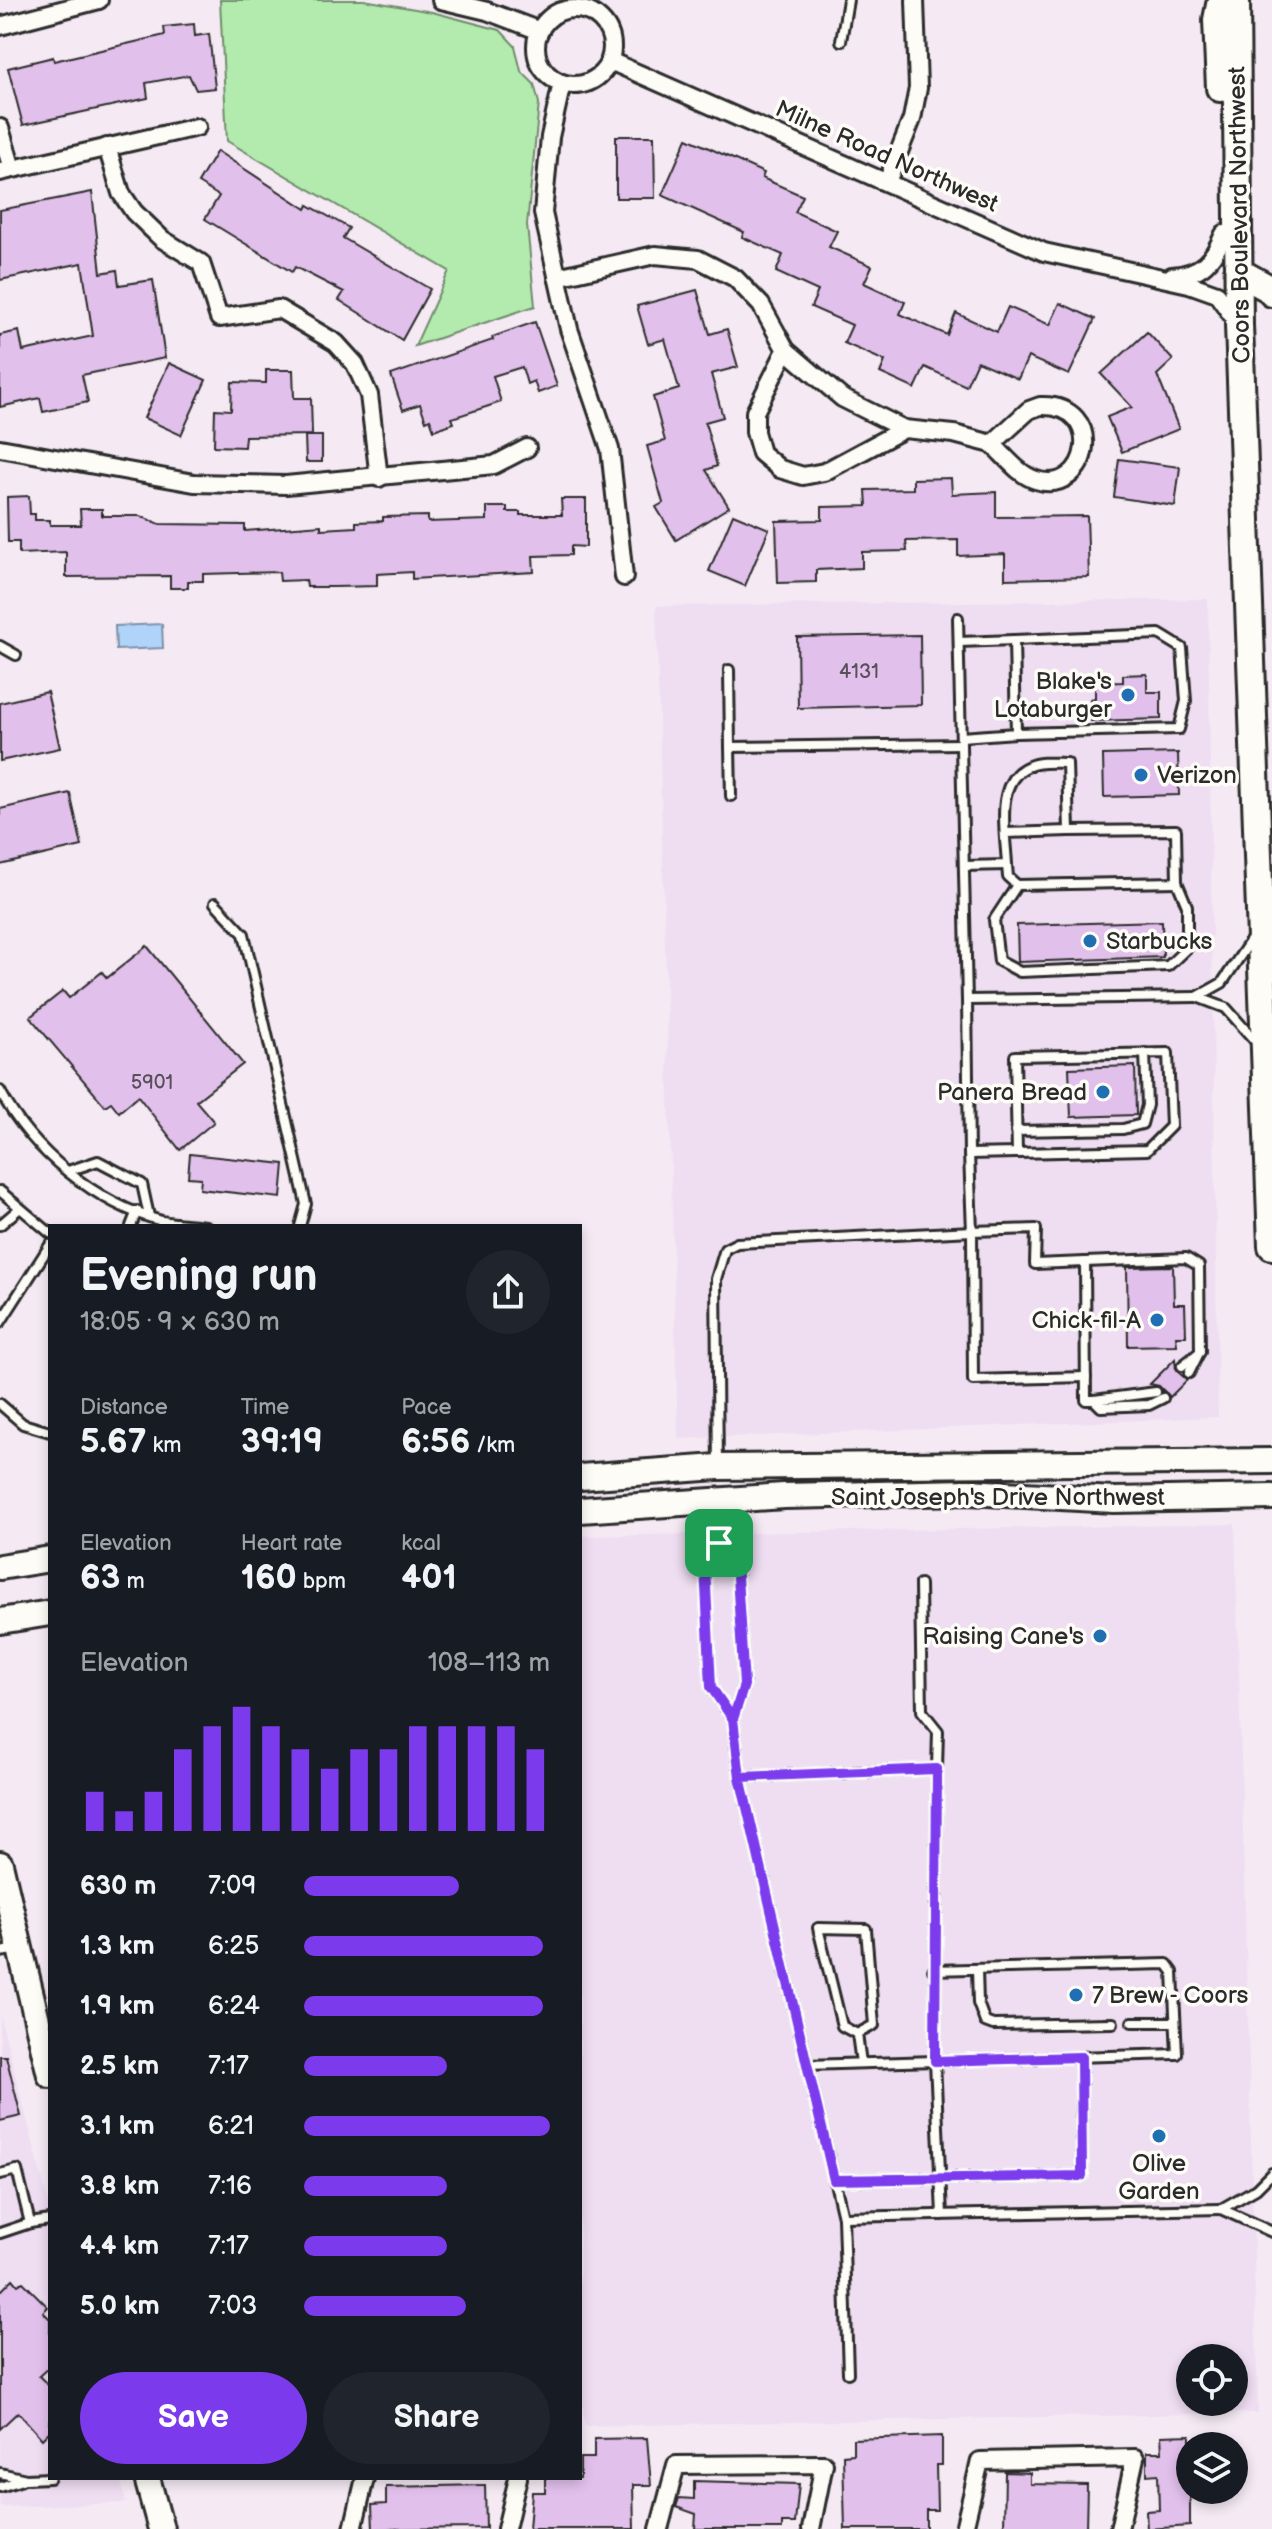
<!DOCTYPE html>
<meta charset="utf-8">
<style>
:root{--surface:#171b24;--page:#20242c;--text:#f1f3f6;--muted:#9ea1a6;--accent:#7c3aed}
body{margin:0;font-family:"Balsamiq Sans",sans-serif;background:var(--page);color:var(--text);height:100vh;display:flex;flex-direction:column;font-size:30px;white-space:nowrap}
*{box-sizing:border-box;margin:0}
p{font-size:26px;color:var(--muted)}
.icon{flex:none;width:44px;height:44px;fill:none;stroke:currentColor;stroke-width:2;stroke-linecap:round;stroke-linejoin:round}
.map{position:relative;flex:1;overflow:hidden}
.panel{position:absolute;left:48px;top:1224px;width:534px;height:1256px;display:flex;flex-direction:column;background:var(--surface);border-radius:0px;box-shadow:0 4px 12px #0003}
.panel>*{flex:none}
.controls{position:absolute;left:1176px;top:2344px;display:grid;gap:16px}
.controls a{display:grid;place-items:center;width:72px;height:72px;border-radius:50%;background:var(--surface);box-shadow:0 4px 12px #0003;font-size:40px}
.pin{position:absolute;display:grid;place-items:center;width:68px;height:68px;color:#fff;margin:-34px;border-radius:16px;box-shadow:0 4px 12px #0006}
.round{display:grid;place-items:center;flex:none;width:84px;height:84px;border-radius:42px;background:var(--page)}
.summary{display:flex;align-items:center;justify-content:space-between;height:136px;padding:0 32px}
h1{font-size:44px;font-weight:700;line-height:60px}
.stats{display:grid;grid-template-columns:repeat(3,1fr);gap:12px;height:136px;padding:8px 32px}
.stats div{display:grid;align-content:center}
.stats b{font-size:34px;font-weight:700}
.stats small{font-size:22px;font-weight:400}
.stats p{font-size:22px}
.chart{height:224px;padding:16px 32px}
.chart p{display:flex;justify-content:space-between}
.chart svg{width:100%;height:144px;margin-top:8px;stroke:var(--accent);stroke-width:6}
.cta{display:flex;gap:16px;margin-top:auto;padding:16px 32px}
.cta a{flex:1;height:92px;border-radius:48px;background:var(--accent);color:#fff;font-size:32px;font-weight:700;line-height:92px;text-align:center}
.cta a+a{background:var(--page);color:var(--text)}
ul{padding:0 32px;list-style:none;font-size:26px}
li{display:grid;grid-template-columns:128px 96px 1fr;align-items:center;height:60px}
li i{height:20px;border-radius:10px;background:var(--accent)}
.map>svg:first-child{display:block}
.built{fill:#efddf2;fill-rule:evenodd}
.green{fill:#b3ebae;stroke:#6f8b6c;stroke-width:2}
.water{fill:#b0d4f9;stroke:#7b90a7;stroke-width:2}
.building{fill:#e2c0ec;stroke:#2b2b2b;stroke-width:2}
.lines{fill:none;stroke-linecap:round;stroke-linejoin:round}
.lane-casing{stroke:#2b2b2b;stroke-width:14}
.street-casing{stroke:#2b2b2b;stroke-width:22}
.secondary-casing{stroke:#2b2b2b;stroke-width:30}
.primary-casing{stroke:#2b2b2b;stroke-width:32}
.lane{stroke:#fdfcf7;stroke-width:8}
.street{stroke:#fdfcf7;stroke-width:16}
.secondary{stroke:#fdfcf7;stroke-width:24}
.primary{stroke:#fdfcf7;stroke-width:26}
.route-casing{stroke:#fff;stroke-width:16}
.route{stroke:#7c3aed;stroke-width:10}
.poi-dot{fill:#1f6fb2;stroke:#fdfcf7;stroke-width:3}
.labels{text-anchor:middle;stroke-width:7;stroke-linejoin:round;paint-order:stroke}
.number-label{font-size:20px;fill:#59505b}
.street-label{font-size:24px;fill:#2b2b2b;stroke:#fdfcf7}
.poi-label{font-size:24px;fill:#2b2b2b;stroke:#fdfcf7;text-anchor:end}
</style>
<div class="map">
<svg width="1272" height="2529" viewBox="0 0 1272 2529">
<rect width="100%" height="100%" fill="#f5eaf4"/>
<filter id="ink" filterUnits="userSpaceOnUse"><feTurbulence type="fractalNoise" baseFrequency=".0125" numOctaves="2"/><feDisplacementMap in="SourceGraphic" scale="16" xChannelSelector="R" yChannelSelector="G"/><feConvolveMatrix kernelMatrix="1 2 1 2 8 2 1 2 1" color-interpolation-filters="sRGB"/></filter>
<g filter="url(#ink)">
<!-- built -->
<g class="built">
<path d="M1208,599L1218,1417L678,1439L656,606Z"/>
<path d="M1235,1524L1258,2413L585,2426L580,2381V1536ZM1190,2358H1234V2402H1190Z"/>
<path d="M0,2015L50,2208V2478H120L126,2503L0,2507Z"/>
</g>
<!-- green -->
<path class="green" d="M220,0H364L432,12L500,30L515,46L521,71L534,84L539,103L527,225L535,306L415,346L449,271L227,141Z"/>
<!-- water -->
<path class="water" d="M162,624L163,648L116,650L115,626Z"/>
<!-- building -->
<g class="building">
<path d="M194,24L195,36L209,34L215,88L196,90L189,75L146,83L148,98L23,125L8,68L53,57L54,61L165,35L164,27Z"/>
<path d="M616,136H654L655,198H616Z"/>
<path d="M687,138L764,173L762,178L803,196L795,212L837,231L829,247L872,266L864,283L905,302L900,314L947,335L956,313L997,332L1008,307L1050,325L1060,303L1095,319L1069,375L1028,357L1018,379L977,361L966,386L925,367L915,389L880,373L885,361L844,343L852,325L811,307L818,291L776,272L783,255L742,237L744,232L662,195Z"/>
<path d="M217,151L306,209L308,205L349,228L343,238L430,289L402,340L339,300L344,292L295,267L292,272L205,219L219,196L198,183Z"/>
<path d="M92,192L101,273L117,270L119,285L153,280L165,358L82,375L88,402L43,412L40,398L0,407V335L19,331L23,351L93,336L82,263L0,280V210Z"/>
<path d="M697,290L710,334L727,329L738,367L711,374L723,417L705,422L717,466L706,470L729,507L676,540L656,507L663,503L647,446L665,441L653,397L679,389L665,339L648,344L637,306Z"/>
<path d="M535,322L557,386L538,393L534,381L527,384L522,367L493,376L501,402L452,418L454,423L434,430L430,419L426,421L420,404L403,410L391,375L493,340L492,337Z"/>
<path d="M1147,332L1173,360L1157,375L1179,429L1122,452L1107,417L1132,407L1101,374Z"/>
<path d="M169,363L206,380L181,435L144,418Z"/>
<path d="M266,370H293L294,398H311L312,435L245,436L244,447L214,446L215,409L231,410L232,382L266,383Z"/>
<path d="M305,436H322V462H306Z"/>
<path d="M1119,459L1180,467L1175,506L1114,497Z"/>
<path d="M951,478L952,494L996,492V517L1087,516L1089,577L1005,579V554L958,556V540L906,541L907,551L862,552V568L816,570V582L778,583L776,521L822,520V507L867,506L866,490L913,489V479Z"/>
<path d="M29,496L30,514H35V520H50V525H81L80,509H102V516H140L160,524L245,525V531L321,525V529L356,527V522L383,521V517L428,516V522L487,520V507H507V512H520V515H562L561,499H586V547L571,546V555L533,556L534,572L412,579V572L377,574V586L334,587H307L306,580L280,581L279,572L203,574V581H188V588H170V576L66,577V552L19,554V542H8L7,497Z"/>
<path d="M733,514L769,529L745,586L709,571Z"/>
<path d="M920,635L921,705L798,708L797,637Z"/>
<path d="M1147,674V692H1161V719L1091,721L1090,699L1095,698V683L1123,682V675Z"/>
<path d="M47,692L60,748L0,761V703Z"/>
<path d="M1178,753L1179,795L1104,797L1103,755Z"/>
<path d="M70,793L82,846L0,865V809Z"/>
<path d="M1162,921L1163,957L1018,962L1017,925Z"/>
<path d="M147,946L243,1064L196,1101L214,1122L180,1150L138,1096L119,1112L111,1102L105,1106L30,1017L63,991L69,998L102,972L107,978Z"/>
<path d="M1135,1066L1136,1115L1071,1117L1069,1068Z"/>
<path d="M190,1154L284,1164L281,1198L200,1189L201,1178L188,1177Z"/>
<path d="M1173,1266L1174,1304H1185L1186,1336H1176L1177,1345L1128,1346L1127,1267Z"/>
<path d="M1175,1359L1176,1370L1187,1380L1170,1397L1159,1386L1150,1384Z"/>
<path d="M0,2056H6L21,2116L0,2121Z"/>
<path d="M13,2279L18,2285L23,2282L48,2307L43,2312L50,2319V2366L39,2376L50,2387V2431L42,2439L18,2412L0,2429V2292Z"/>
<path d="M1190,2435V2526L1147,2529L1146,2511L1159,2510L1158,2474L1147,2475V2452H1162L1161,2436Z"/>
<path d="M942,2436V2465H936L937,2510H926V2529H845L843,2455L853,2454V2439Z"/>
<path d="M647,2438L651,2485H633L634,2529H529L532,2492H545V2478H580V2458H594V2439Z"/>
<path d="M1005,2472L1030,2473V2484L1087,2485L1086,2529H1004Z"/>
<path d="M694,2481L799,2484L795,2523H782V2529H695L696,2514L676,2507L679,2498L694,2499Z"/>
<path d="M485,2485L486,2528L373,2529L372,2505L386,2504V2487Z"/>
</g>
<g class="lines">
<defs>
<g id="lane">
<path d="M841,41L848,0"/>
<path d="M958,618L967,1000"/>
<path d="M959,642L1014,640"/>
<path d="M0,646L16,655"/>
<path d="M729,670L730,747L961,744"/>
<path d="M961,737L1016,733L1014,640L1159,634L1182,648L1186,701L1179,729L1016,733"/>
<path d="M730,747L731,796"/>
<path d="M1007,865L1008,877L1017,885L1177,882L1176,830L1069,831"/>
<path d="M964,866L1007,865C1006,835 993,780 1029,766C1040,761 1055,763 1067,763L1069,831L1006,833"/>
<path d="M1017,885L994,920L999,961L1020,972L1168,966L1187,948V906L1177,882"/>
<path d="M215,903L244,934L306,1204L300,1226"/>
<path d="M1253,937L1222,983L1197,997L1226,1008L1257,1043"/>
<path d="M0,1091C32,1151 96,1204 162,1221C176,1224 192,1224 206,1226"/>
<path d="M1016,1131L1123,1129L1142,1124L1147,1105L1145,1053"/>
<path d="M1017,1153L1015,1056L1168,1053L1171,1126L1147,1150L969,1154L967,1000L1197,997"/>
<path d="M68,1171L98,1161L142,1184L149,1216"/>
<path d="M0,1191L50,1233"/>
<path d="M0,1225L20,1208"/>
<path d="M131,1226L137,1211"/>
<path d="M1085,1262L1086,1400H1094L1101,1407L1149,1405L1163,1398"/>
<path d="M0,1323L50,1245"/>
<path d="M1189,1373L1199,1353"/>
<path d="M1086,1377L973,1380L972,1231L1036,1229L1035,1264L1186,1258L1199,1266L1200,1352L1182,1366"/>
<path d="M1094,1400L1156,1392"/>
<path d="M0,1404L23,1424L50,1432"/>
<path d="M718,1466L716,1279L725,1249L737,1243L972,1231L969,1154"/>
<path d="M719,1505V1543L705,1566L711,1687L733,1719L740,1777"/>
<path d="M719,1543L736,1561L744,1685L733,1719"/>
<path d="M920,1584L922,1711L938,1731L937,1769"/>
<path d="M818,1928L866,1929L874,2025L857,2034L842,2026Z"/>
<path d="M0,1952L19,1949"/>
<path d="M977,1969L978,2003L985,2022L993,2025L1113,2023"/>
<path d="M933,1970L1167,1964L1173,1972L1177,2054L935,2061L937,1769L740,1777L843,2217L1221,2209"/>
<path d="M1132,2022H1175"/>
<path d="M857,2034L861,2063"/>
<path d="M807,2065L935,2061L942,2215"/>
<path d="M1272,2173L1256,2189L1221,2209L1272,2232"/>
<path d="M0,2174L17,2170L30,2223L50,2220"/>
<path d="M834,2180L1082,2176L1081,2057"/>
<path d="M843,2217L848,2373"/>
<path d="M0,2233L30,2223"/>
<path d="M0,2473L26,2479L50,2478"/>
<path d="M0,2487L22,2480"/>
</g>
<g id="street">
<path d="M441,0L487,11L540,31"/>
<circle cx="574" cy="47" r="38"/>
<path d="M0,26L99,0"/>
<path d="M610,61L1044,252L1189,284L1217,294L1239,325"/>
<path d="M562,83L550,137L543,213L569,329L610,449L624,577"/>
<path d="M0,128L12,169"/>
<path d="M107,147L121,193L134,212L162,239L201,263L219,318L279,309L336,343L355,364L369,395L379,478"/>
<path d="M0,172L197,127"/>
<path d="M887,182L912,119L918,88L915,0"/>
<path d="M1172,276C1202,274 1213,260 1224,234"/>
<path d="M557,277L655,255L698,259L735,278L761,305L786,350L842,398L904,429L954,434L992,444"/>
<path d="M786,350L755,412V432L761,453L780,469L803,476L824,472L904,429"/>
<path d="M1040,406C1108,403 1090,497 1036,480C1019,475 1005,456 992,444L1029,410Z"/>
<path d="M0,448L194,483L286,485L494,465L527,448"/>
<path d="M353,2529L365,2478"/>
<path d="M506,2529L518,2478"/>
<path d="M659,2529L676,2465L824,2464L811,2529"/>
<path d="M964,2529L980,2461L1135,2458L1119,2529"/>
</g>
<g id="secondary">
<path d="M580,1477L718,1467L1272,1461"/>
<path d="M580,1510L784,1496L969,1492L1114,1500L1272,1497"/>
<path d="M0,1567L50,1559"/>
<path d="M0,1621L50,1613"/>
<path d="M0,1864L50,2075"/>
<path d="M147,2478L161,2529"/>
</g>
<g id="primary">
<path d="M1236,0L1239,325L1272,1246"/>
<path d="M1220,88L1217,20L1221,0"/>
<path d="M1239,272L1268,288L1272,293"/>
</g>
</defs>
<!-- lane casing -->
<use href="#lane" class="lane-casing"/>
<!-- street casing -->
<use href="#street" class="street-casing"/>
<!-- secondary casing -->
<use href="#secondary" class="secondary-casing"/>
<!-- primary casing -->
<use href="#primary" class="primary-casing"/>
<!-- lane -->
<use href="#lane" class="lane"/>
<!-- street -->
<use href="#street" class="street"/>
<!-- secondary -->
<use href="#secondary" class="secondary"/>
<!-- primary -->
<use href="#primary" class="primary"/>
</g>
</g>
<g class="lines" filter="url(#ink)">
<defs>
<path id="route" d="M719,1543L736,1561L744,1685L733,1719L740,1777L834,2180L1082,2176L1081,2057L935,2061L937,1769L740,1777L733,1719L711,1687L705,1566L719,1543"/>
</defs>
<!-- route casing -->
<use href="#route" class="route-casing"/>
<!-- route -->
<use href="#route" class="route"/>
</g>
<!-- markers -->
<g class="poi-dot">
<circle cx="1128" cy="695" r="8"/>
<circle cx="1141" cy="775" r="8"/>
<circle cx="1090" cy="941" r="8"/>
<circle cx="1103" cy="1092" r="8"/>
<circle cx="1157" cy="1320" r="8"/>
<circle cx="1100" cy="1636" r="8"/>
<circle cx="1076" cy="1995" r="8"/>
<circle cx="1159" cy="2136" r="8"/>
</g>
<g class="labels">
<!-- number labels -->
<g class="number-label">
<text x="859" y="678">4131</text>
<text x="152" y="1089">5901</text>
</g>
<!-- street labels -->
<g class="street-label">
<text transform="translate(887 156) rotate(24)" y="8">Milne Road Northwest</text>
<text transform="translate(1239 215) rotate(-91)" y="8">Coors Boulevard Northwest</text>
<text x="998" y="1505">Saint Joseph's Drive Northwest</text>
</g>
<!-- poi labels -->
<g class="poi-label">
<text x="1112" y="689">Blake's<tspan x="1112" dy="28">Lotaburger</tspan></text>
<text x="1157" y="783" text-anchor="start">Verizon</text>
<text x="1106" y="949" text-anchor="start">Starbucks</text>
<text x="1087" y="1100">Panera Bread</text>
<text x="1141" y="1328">Chick-fil-A</text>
<text x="1084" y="1644">Raising Cane's</text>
<text x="1092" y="2003" text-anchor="start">7 Brew - Coors</text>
<text x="1159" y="2171" text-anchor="middle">Olive<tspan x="1159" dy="28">Garden</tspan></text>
</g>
</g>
</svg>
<div class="controls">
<a><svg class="icon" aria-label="locate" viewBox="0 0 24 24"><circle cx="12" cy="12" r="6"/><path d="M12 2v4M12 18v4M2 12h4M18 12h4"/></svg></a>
<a><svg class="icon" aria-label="layers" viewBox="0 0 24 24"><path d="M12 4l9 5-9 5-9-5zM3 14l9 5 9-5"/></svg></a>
</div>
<div class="pin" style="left:719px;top:1543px;background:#1e9e55"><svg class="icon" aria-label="arrive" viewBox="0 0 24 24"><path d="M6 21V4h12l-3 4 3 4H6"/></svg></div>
<section class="panel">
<div class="summary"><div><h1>Evening run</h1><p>18:05 · 9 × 630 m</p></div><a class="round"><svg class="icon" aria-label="share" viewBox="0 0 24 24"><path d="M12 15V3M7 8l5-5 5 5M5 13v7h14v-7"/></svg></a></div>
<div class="stats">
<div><p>Distance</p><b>5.67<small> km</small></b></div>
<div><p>Time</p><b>39:19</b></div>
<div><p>Pace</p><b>6:56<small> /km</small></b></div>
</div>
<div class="stats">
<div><p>Elevation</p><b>63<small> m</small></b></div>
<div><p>Heart rate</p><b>160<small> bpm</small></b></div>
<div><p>kcal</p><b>401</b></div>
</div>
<div class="chart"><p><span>Elevation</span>108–113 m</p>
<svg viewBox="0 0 160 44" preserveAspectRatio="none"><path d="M5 44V32M15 44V38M25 44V32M35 44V19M45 44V12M55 44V6M65 44V12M75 44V19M85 44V25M95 44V19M105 44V19M115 44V12M125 44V12M135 44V12M145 44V12M155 44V19"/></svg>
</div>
<ul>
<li><b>630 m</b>7:09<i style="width:63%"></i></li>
<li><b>1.3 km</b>6:25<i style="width:97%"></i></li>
<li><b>1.9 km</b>6:24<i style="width:97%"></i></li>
<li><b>2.5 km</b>7:17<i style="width:58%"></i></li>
<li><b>3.1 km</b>6:21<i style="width:100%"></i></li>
<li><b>3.8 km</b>7:16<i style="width:58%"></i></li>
<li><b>4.4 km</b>7:17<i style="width:58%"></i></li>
<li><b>5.0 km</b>7:03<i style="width:66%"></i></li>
</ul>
<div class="cta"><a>Save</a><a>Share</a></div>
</section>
</div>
